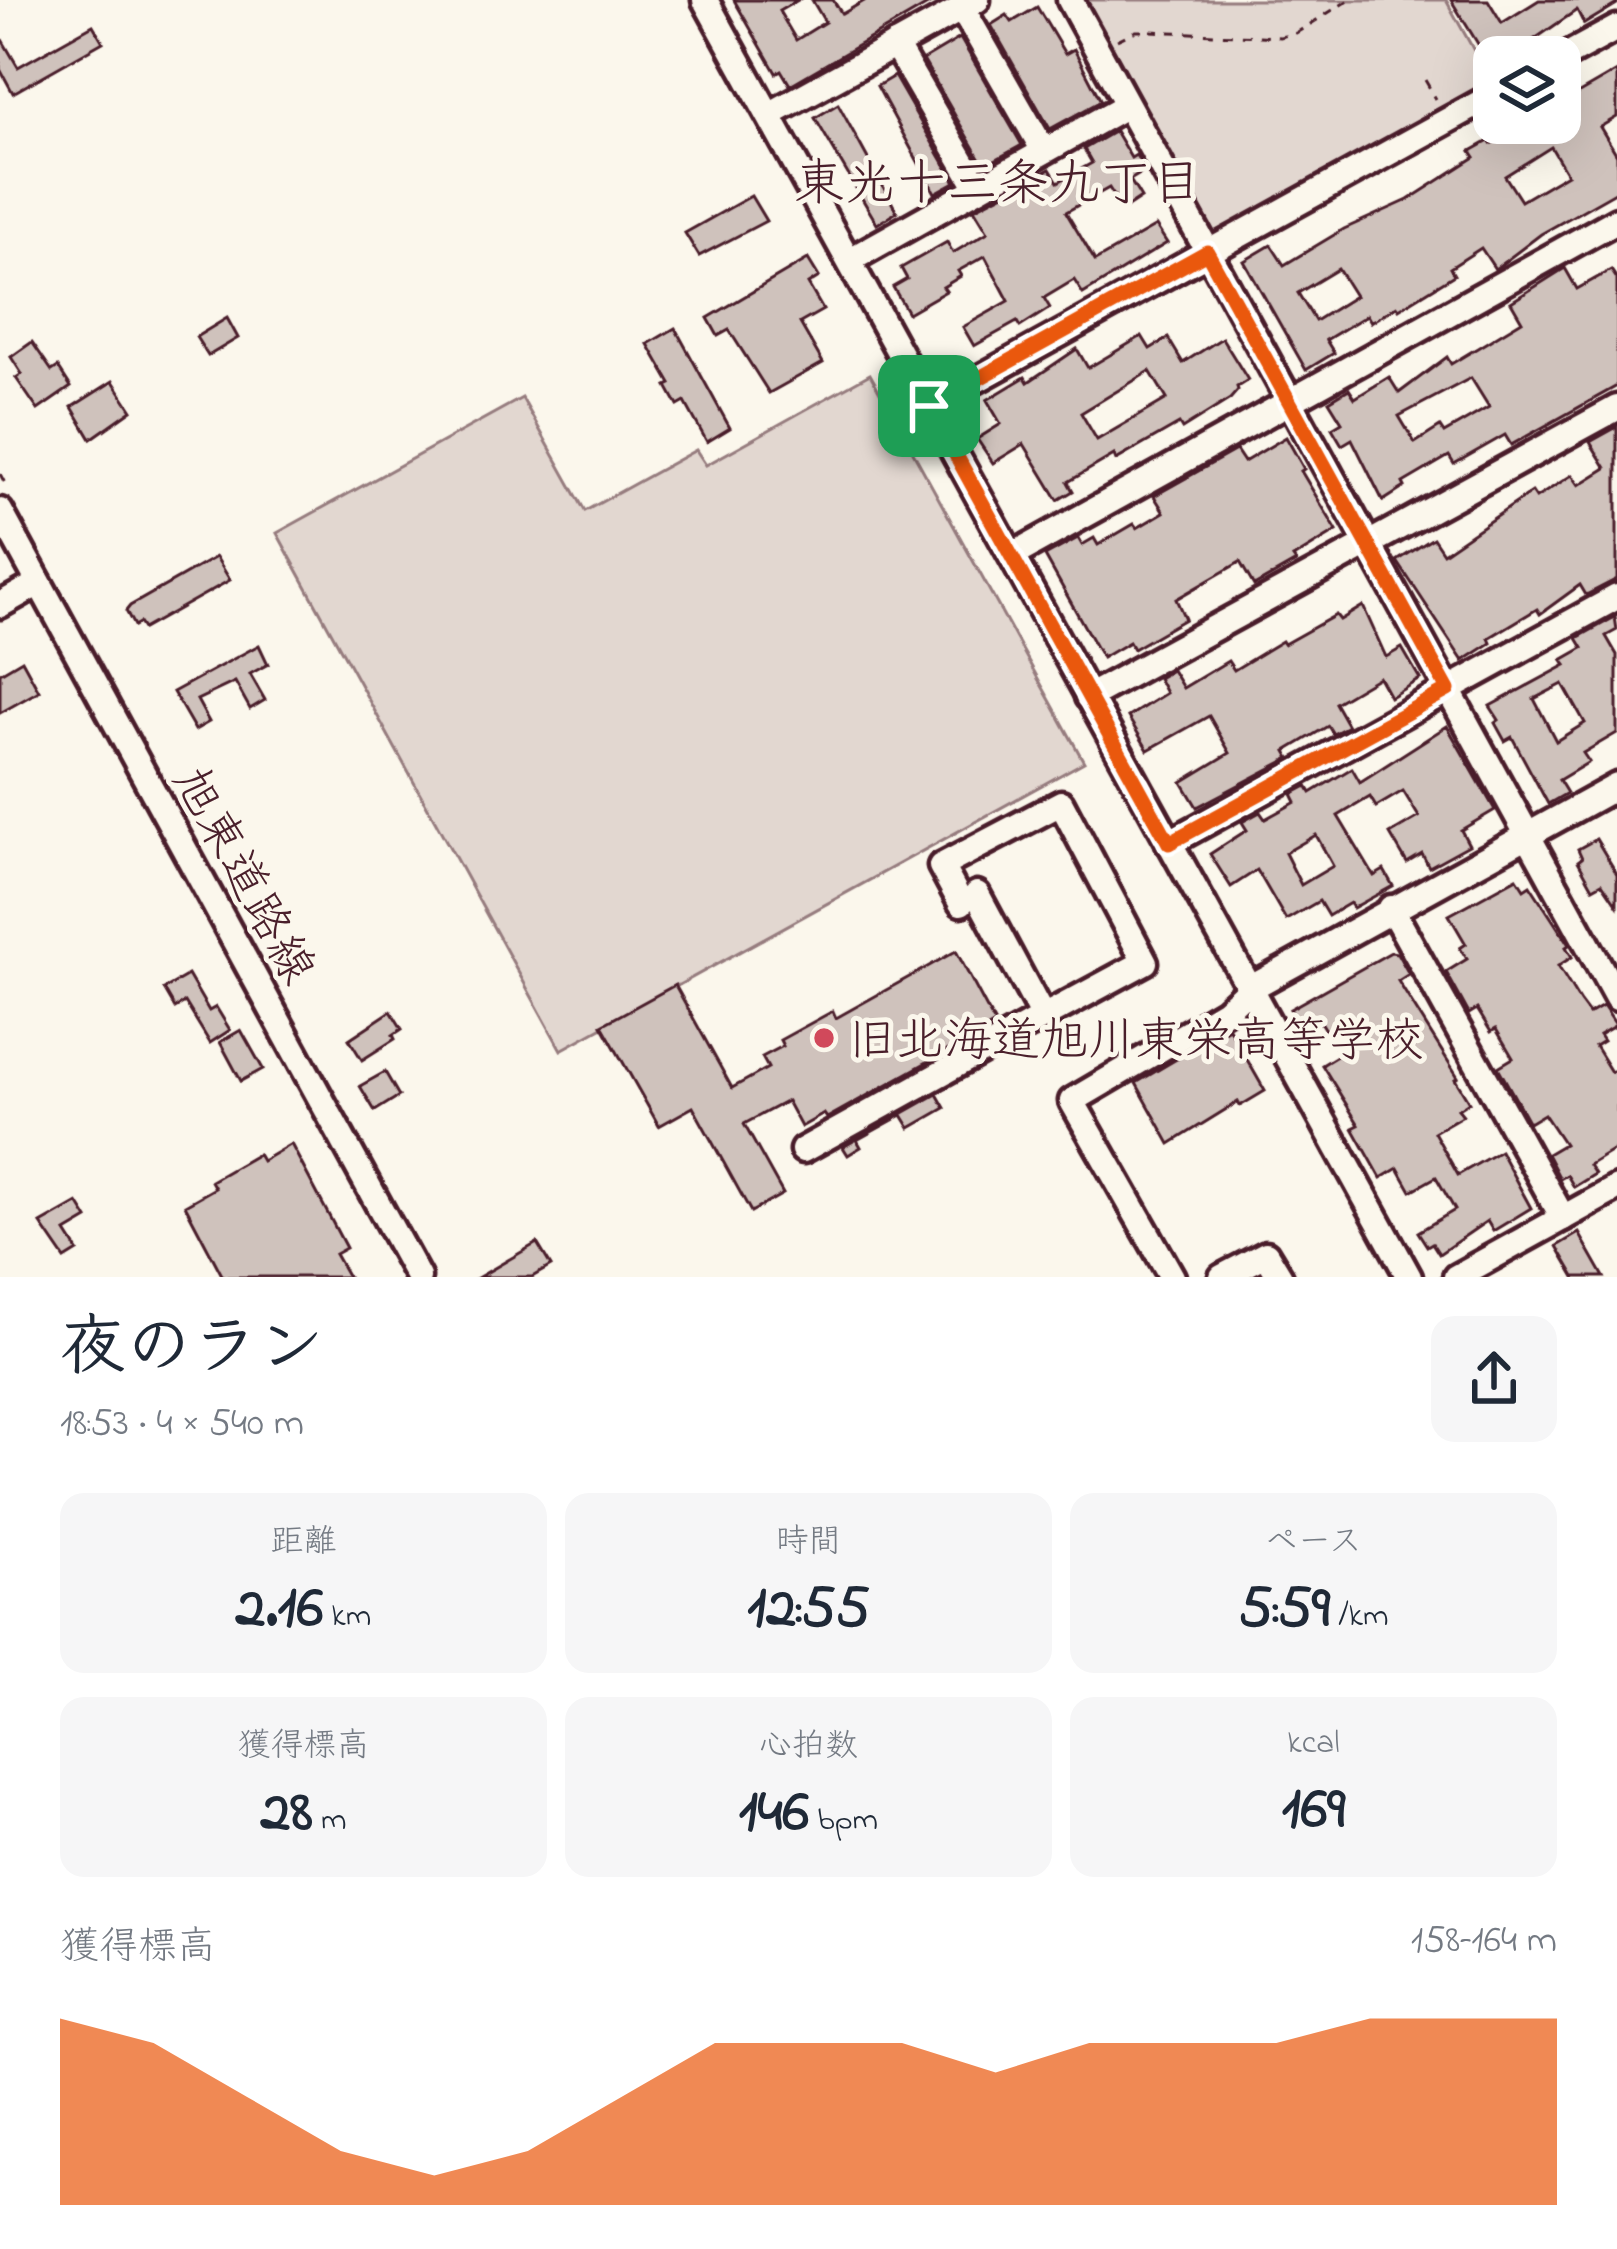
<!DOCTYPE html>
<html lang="ja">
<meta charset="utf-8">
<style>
:root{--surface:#fff;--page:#f6f6f7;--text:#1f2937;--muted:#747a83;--accent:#ea580c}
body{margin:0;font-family:"Indie Flower","Klee One",sans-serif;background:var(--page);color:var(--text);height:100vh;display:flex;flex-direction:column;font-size:45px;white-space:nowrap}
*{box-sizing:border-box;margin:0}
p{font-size:39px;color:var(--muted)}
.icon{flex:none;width:66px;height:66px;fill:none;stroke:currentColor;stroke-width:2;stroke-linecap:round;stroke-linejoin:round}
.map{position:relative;height:1277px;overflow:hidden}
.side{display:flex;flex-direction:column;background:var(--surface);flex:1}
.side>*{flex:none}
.tools{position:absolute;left:1473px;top:36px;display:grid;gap:24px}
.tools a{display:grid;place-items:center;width:108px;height:108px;border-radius:24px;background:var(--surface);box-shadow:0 12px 48px #0002;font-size:60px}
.pin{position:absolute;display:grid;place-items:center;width:102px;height:102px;color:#fff;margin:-51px;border-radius:24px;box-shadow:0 6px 18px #0006}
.round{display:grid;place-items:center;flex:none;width:126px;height:126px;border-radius:24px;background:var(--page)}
.summary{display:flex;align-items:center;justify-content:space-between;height:204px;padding:0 60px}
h1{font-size:66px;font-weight:700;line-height:90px}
.stats{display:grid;grid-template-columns:repeat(3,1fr);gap:18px;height:204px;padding:12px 60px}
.stats div{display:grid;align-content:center;border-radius:24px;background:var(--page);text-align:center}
.stats b{font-size:60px;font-weight:700}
.stats small{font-size:33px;font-weight:400}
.stats p{font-size:33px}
.chart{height:336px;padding:24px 60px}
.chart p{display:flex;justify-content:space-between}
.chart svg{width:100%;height:216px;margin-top:12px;fill:var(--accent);opacity:.7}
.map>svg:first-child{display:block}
.green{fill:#e2d7d0;stroke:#967b7e;stroke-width:3}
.building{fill:#cfc2bc;stroke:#4a1f2b;stroke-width:3;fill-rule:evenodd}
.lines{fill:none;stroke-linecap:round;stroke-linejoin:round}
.minor-casing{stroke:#4a1f2b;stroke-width:33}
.path{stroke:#4a1f2b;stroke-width:3;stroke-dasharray:9 9;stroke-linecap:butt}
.minor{stroke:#fbf7ec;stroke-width:24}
.route-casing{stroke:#fff;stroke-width:24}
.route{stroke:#ea580c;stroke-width:15}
.poi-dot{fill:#d1495b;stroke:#fbf7ec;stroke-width:4.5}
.labels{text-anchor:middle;stroke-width:10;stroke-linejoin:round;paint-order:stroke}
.street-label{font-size:48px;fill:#4a1f2b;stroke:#fbf7ec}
.poi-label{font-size:48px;fill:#4a1f2b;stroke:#fbf7ec;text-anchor:start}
.neighbourhood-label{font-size:51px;fill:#4a1f2b;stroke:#fbf7ec}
</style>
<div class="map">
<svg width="1617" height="1277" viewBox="0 0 1617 1277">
<rect width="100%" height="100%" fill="#fbf7ec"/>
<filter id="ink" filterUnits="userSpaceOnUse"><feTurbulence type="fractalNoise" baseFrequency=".00833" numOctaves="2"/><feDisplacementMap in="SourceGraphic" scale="24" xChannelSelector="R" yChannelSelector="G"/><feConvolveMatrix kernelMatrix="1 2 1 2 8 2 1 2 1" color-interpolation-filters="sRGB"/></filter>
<g filter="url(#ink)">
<!-- green -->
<g class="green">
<path d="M1084,0H1446L1493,85L1213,236Z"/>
<path d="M870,374L1084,762L561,1050L277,533L522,398L585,511L696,450L706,465Z"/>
</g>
<!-- building -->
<g class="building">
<path d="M734,0H798L779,11L796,40L825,22L812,0H833L842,14L866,0H936L790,85L781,70L776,73Z"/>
<path d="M1451,0H1488L1502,23L1539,0H1617V4L1584,24L1577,10L1510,56L1504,46L1486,57Z"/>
<path d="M1037,7L1065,54L1074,49L1101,101L1050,129L991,25L1007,15L1012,22Z"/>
<path d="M93,25L103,42L13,93L0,69V36L18,67Z"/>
<path d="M960,38L1022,145L984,166L923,60Z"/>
<path d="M1617,71V117L1600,127L1617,155V191L1541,234L1495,269L1481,248L1450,268L1454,275L1399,309L1397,306L1371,322L1367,315L1326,340L1334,353L1306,370L1244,261L1271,245L1284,265L1344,229L1408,200L1475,157L1471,151L1489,141L1491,144L1525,123H1560V104ZM1551,147L1567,174L1521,201L1505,176ZM1338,269L1355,296L1315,321L1298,293Z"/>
<path d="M894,76L955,182L935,193L877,86Z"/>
<path d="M838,104L897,212L877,224L815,118Z"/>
<path d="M1115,131L1131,158L1136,155L1145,171L1130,180L1141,198L1123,210L1109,188L1066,212L1095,261L1156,226L1167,243L1083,294L1074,280L1044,298L1050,308L1020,327L1017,322L974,346L963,327L1009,301L985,256L958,271L961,276L943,287L946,291L908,313L893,287L907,279L901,268L947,242L953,253L988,232L974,209L1050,169L1058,182L1092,163L1084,149Z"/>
<path d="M751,196L766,221L699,256L685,233Z"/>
<path d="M808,259L819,277L808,284L823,310L800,323L823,363L769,393L729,330L718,336L708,318Z"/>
<path d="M1565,268L1577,289L1611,270L1617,279V386L1511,445L1505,435L1454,464L1449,456L1403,483L1405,487L1383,501L1352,439L1342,445L1332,428L1342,422L1329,401L1349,389L1355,398L1389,377L1399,393L1447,357L1451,364L1522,321L1511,302ZM1471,378L1489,407L1444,433L1440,427L1415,443L1399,416Z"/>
<path d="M227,318L238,338L208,356L196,337Z"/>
<path d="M675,328L730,428L707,442L685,402L678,406L667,386L671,384L648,344Z"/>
<path d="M1142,336L1150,349L1168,338L1183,363L1222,338L1248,380L1237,387L1238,390L1230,399L1182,429L1179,424L1116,460L1114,455L1068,482L1073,491L1058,500L1024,444L993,463L977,439L1001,424L987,400L1025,377L1028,382L1077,349L1088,368ZM1150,371L1167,399L1097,440L1081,413Z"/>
<path d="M32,342L52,371L58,367L71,387L38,410L16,378L22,374L11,357Z"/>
<path d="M113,381L132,410L91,439L72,407Z"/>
<path d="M1617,427V579L1586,595L1580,585L1540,614L1537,609L1489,638L1491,643L1463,661L1397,561L1433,538L1443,553L1532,492L1536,498L1572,475L1579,485L1606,468L1590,442Z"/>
<path d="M1286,437L1304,469L1301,471L1337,531L1293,558L1296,562L1254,586L1240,562L1176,599L1185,619L1133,649L1129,642L1102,658L1045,556L1078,538L1082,545L1094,538L1098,545L1134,524L1137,528L1164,512L1154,496L1236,450L1244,462Z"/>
<path d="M216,557L230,580L143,629L139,623L134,626L126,611L130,606Z"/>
<path d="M1363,606L1386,657L1402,648L1420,679L1390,697L1379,677L1335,703L1348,726L1333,734L1328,726L1286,751L1290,758L1197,807L1182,782L1230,753L1209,716L1148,750L1128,717L1166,693L1158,678L1172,670L1183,688L1228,661L1234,670L1282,641L1284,644L1336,615L1340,620Z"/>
<path d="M1615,617L1617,630L1606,636L1617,655V733L1583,753L1589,762L1559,780L1567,793L1548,804L1512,737L1505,741L1495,723L1499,720L1490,706L1566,665L1562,660L1583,648L1577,638ZM1563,684L1585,723L1556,741L1534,699Z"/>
<path d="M259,645L268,664L250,674L265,700L250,709L235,682L197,700L209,722L195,730L173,692Z"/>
<path d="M22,660L39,691L0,713V673Z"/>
<path d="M1447,726L1495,810L1461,830L1469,845L1429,867L1422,854L1407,863L1390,834L1419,817L1403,791L1376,807L1370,797L1338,816L1374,876L1384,870L1393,886L1353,908L1350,903L1328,916L1319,901L1286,920L1257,870L1231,887L1210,854L1247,830L1242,822L1260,812L1265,819L1296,802L1292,794L1307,786L1311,793L1352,768L1360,782ZM1316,835L1333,866L1301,885L1285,853Z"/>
<path d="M1596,839L1617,874V905L1602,883L1593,888L1578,861L1582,858L1578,849Z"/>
<path d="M1517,878L1524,889L1530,885L1569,945L1566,947L1572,957L1558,966L1580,1002L1589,1014L1603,1006L1616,1025L1599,1035L1603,1041L1595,1046L1611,1072L1617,1069V1148L1589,1165L1595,1174L1574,1187L1567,1175L1560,1179L1547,1154L1564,1144L1544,1114L1529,1123L1498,1067L1513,1058L1496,1029L1491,1032L1477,1009L1469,1014L1446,972L1467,959L1460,948L1466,944L1449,915Z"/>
<path d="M956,951L995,1024L827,1118L824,1114L801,1127L787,1101L744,1124L783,1194L751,1212L693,1107L659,1126L602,1025L675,985L732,1088L768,1068L762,1057L783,1046L780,1040L833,1011L836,1018Z"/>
<path d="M1391,952L1397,953L1409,974L1398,981L1458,1077L1455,1079L1469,1102L1458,1109L1463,1115L1434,1132L1458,1175L1500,1151L1531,1208L1493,1231L1487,1221L1439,1254L1432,1243L1427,1246L1418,1232L1455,1210L1436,1177L1411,1191L1398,1168L1381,1178L1353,1128L1359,1125L1322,1065L1340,1054L1320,1022L1304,1031L1290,1009Z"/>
<path d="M188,975L209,1011L216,1007L230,1030L210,1043L185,1002L175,1008L164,989Z"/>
<path d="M391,1011L402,1029L393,1035L395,1039L362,1060L349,1039Z"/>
<path d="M1229,1028L1265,1091L1240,1106L1238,1102L1170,1144L1136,1083Z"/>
<path d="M241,1030L263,1069L241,1081L220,1042Z"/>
<path d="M385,1072L399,1096L375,1111L360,1086Z"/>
<path d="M937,1094L945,1108L910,1128L902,1115L857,1140L861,1147L848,1155L843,1147Z"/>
<path d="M291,1144L346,1248L335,1254L348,1277H223L185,1205L215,1188L211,1181L258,1154L262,1161Z"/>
<path d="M78,1203L88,1219L66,1232L78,1251L65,1259L41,1224Z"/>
<path d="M1579,1233L1604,1277H1575L1557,1246Z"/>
<path d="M537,1243L551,1266L532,1277H479Z"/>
</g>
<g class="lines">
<defs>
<g id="minor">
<path d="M705,0L1409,1277"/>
<path d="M1070,0L1617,998"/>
<path d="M962,8L1044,151"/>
<path d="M895,45L978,188"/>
<path d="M1560,59L1617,28"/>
<path d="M769,115L977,0"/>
<path d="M850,260L1127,105"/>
<path d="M929,406L1494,95"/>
<path d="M0,511L418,1277"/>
<path d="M1013,555L1617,220"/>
<path d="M0,605L39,583"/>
<path d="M1088,697L1617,408"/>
<path d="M1169,843L1617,597"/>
<path d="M961,903L941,866L1061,803L1145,962L1043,1017L977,894"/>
<path d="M1391,908L1563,1218"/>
<path d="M803,1150L1043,1017"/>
<path d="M1172,1277L1072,1101L1225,1011L1249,989L1617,786"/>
<path d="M1222,1277L1266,1254L1280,1277"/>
<path d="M1456,1277L1617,1188"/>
</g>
</defs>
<!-- minor casing -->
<use href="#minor" class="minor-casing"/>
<!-- path -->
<g class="path">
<path d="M1117,40L1136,31H1149L1280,37L1296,33L1349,0"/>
<path d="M1425,80L1436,99"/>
<path d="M0,474L7,487"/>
</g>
<!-- minor -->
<use href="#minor" class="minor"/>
</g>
</g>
<g class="lines" filter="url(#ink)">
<defs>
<path id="route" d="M1207,252L1448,690L1169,843L929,406Z"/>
</defs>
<!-- route casing -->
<use href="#route" class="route-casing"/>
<!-- route -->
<use href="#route" class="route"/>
</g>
<!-- markers -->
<circle class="poi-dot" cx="824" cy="1038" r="12"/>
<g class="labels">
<!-- street labels -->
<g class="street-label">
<text transform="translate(246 874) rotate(61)" y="17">旭東道路線</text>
</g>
<!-- poi labels -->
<g class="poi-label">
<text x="848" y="1055">旧北海道旭川東栄高等学校</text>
</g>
<!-- neighbourhood labels -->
<g class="neighbourhood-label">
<text x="998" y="199">東光十三条九丁目</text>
</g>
</g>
</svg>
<div class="tools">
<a><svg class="icon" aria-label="layers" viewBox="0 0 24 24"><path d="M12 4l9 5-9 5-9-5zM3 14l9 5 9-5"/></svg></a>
</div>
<div class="pin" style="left:929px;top:406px;background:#1e9e55"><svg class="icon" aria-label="arrive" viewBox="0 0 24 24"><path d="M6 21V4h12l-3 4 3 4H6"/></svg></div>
</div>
<section class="side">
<div class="summary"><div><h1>夜のラン</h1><p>18:53 · 4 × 540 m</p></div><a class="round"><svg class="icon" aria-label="share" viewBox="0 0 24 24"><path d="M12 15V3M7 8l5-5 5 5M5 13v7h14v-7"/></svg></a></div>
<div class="stats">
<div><p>距離</p><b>2.16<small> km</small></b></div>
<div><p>時間</p><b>12:55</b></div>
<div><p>ペース</p><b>5:59<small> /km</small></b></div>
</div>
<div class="stats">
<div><p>獲得標高</p><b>28<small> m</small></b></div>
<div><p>心拍数</p><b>146<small> bpm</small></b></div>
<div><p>kcal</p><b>169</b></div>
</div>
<div class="chart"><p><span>獲得標高</span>158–164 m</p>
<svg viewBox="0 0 160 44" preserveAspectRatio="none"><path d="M0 44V6L10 11L20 22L30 33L40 38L50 33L60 22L70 11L80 11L90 11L100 17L110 11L120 11L130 11L140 6L150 6L160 6V44z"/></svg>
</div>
</section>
